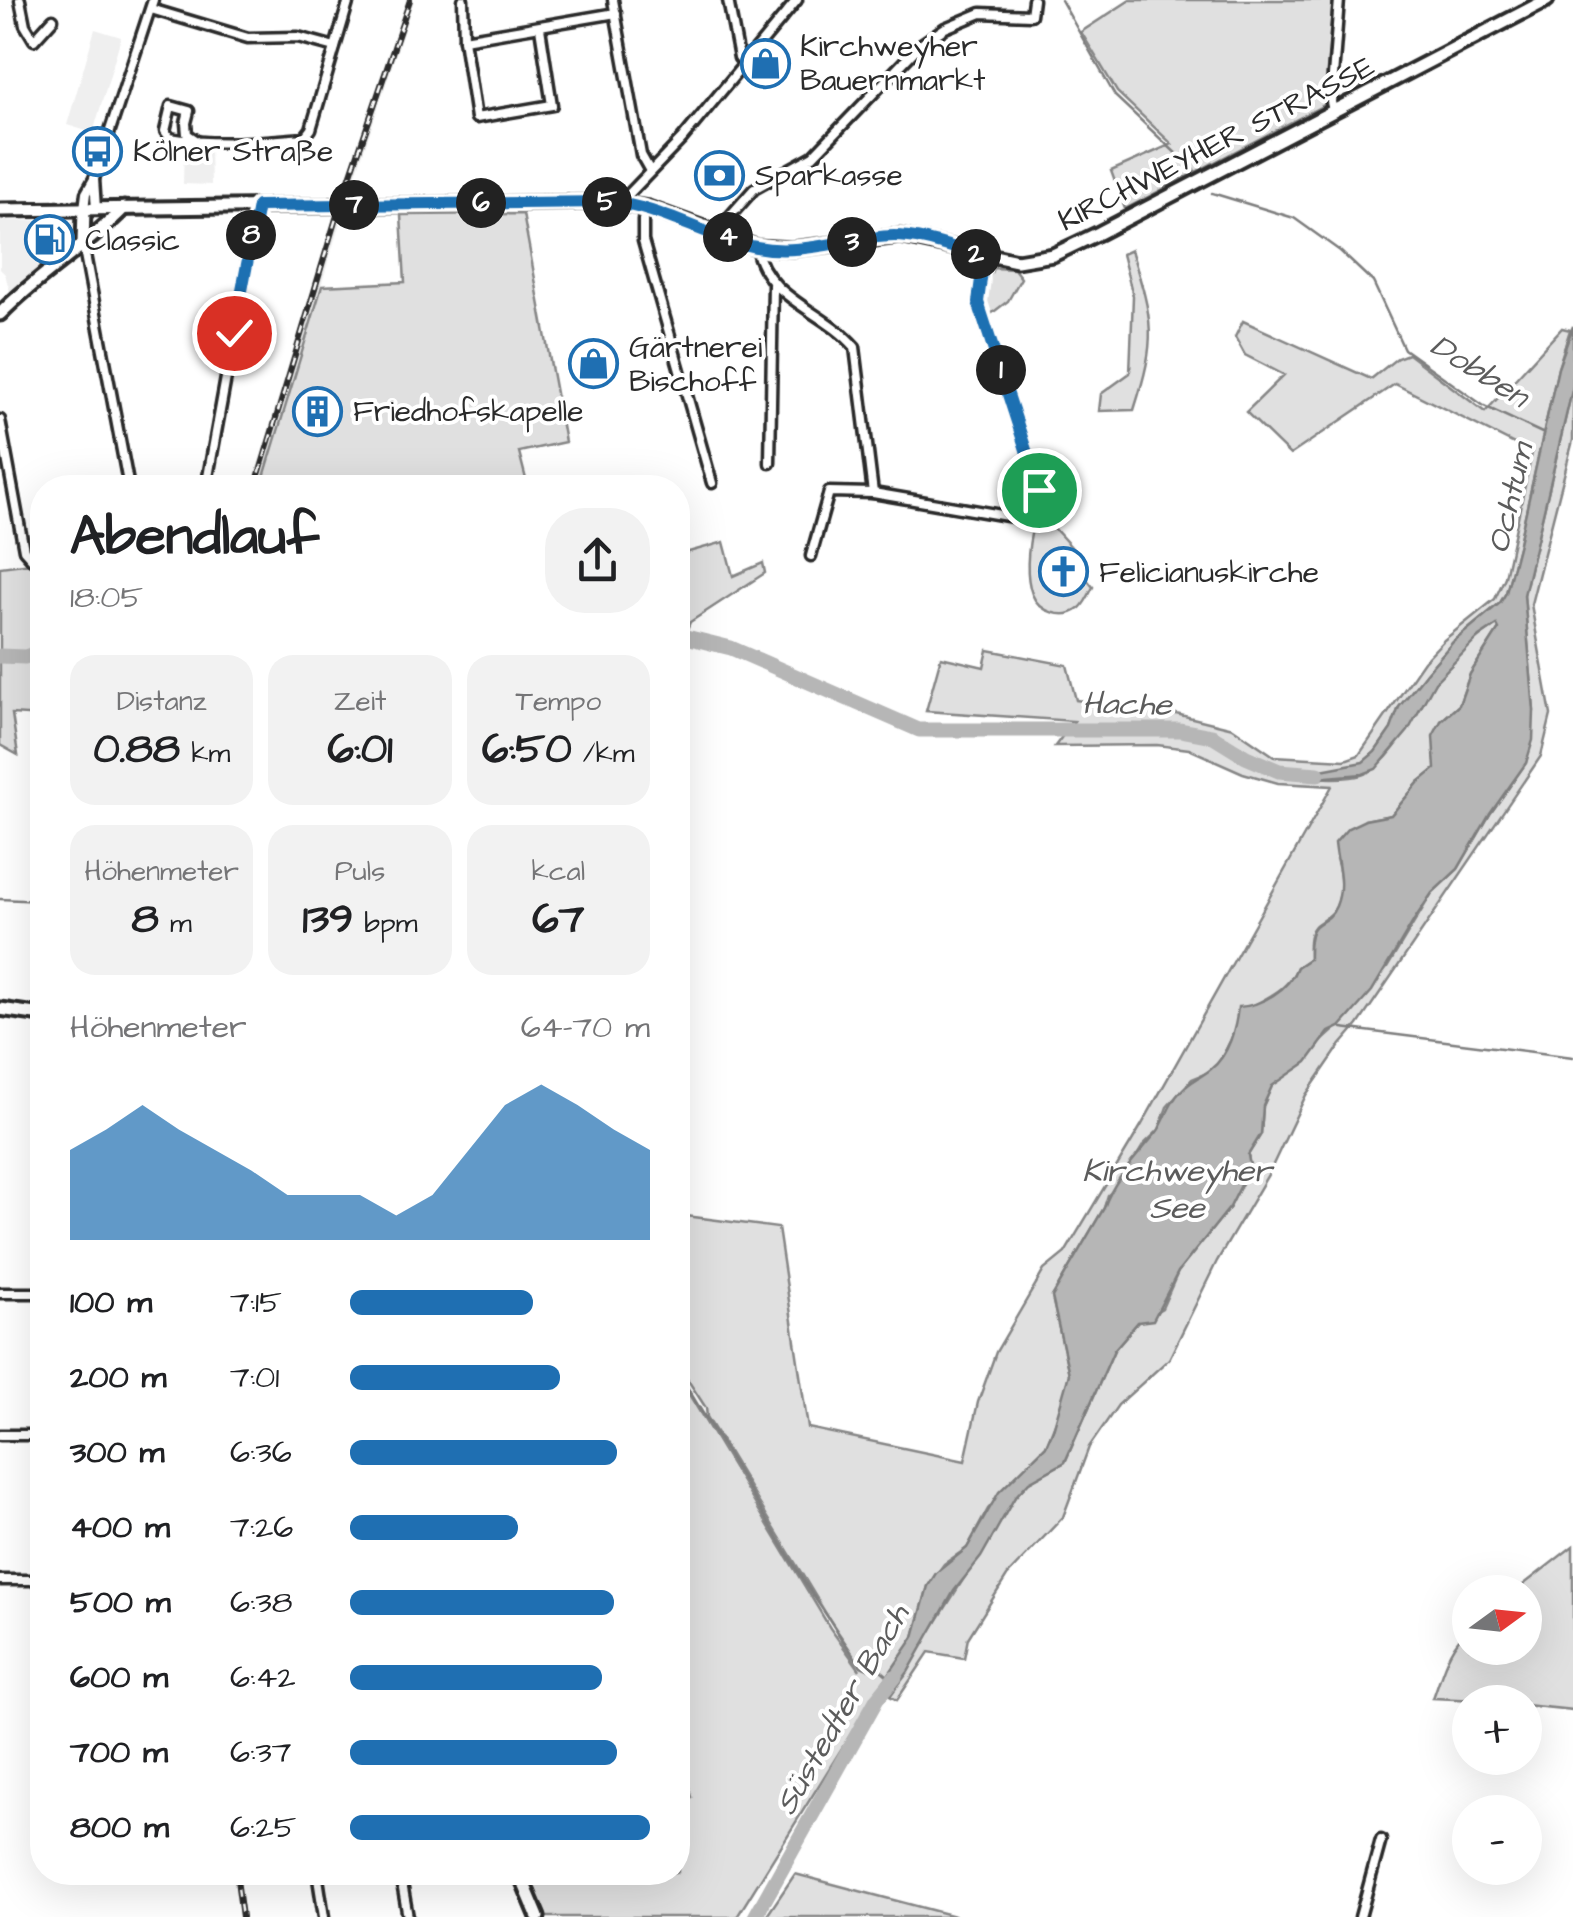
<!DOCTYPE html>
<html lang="de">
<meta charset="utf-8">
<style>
:root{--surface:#fff;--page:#f2f2f2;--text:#202124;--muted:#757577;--accent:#1f6fb2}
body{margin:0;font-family:"Architects Daughter",sans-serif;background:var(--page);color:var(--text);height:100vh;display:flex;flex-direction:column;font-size:38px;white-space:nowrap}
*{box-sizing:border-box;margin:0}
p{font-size:32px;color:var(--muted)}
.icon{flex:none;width:55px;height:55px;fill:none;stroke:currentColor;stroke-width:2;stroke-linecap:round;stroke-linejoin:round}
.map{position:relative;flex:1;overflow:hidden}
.side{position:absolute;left:30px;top:475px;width:660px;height:1410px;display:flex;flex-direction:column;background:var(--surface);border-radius:40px;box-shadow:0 10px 40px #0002}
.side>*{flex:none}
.needle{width:65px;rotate:75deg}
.controls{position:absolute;left:1452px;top:1575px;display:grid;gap:20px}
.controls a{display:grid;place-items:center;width:90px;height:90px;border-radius:50%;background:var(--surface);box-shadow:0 10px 40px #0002;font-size:50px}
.pin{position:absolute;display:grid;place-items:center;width:85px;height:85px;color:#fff;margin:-42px;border:5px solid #fff;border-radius:50%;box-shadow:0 2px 10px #0007}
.km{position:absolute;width:50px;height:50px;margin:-25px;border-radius:50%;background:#222;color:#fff;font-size:28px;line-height:50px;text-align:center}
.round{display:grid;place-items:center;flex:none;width:105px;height:105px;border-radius:40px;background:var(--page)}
.overview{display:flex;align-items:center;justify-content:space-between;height:170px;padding:0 40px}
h1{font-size:55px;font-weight:800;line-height:75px}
.metrics{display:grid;grid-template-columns:repeat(3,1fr);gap:15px;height:170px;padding:10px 40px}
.metrics div{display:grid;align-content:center;border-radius:25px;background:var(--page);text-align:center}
.metrics b{font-size:42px;font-weight:800}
.metrics small{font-size:28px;font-weight:400}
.metrics p{font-size:28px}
.chart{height:280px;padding:20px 40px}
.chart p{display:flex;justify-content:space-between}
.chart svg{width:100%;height:180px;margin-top:10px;fill:var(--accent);opacity:.7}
ul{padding:0 40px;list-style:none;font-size:32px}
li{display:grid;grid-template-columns:160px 120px 1fr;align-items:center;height:75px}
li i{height:25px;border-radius:12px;background:var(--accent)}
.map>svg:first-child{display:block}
.built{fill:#efefef}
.green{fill:#e0e0e0;stroke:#868686;stroke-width:2.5}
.water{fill:#b6b6b6;stroke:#7e7e7e;stroke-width:2.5}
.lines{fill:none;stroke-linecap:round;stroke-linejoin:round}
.stream{stroke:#7e7e7e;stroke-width:2.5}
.river{stroke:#b6b6b6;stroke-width:15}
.street-casing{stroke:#2b2b2b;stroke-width:15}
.secondary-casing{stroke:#2b2b2b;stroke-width:19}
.street{stroke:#fff;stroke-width:8}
.secondary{stroke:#fff;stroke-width:11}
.rail-casing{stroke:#2b2b2b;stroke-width:6}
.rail{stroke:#fff;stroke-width:2.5;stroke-dasharray:8;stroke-linecap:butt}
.route-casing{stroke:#fff;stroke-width:20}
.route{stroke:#1f6fb2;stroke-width:12}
.labels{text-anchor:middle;stroke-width:8;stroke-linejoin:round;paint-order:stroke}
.poi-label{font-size:30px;fill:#2b2b2b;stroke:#fff;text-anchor:start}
.street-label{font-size:30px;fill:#2b2b2b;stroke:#fff}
.water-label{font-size:32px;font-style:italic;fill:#5c5c5c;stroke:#fff}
</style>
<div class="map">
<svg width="1573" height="1917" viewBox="0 0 1573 1917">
<rect width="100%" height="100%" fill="#fff"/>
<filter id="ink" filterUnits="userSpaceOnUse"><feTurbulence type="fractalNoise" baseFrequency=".01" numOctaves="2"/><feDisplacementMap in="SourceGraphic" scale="20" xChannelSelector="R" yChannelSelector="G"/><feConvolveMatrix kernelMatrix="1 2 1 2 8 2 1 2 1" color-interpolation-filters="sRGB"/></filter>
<g filter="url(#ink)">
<!-- built -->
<g class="built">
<path d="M406,0H414L342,216L261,487L251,488L333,217Z"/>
<path d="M95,29L121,37L93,133L67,125Z"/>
<path d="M184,144H210L211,185L183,184Z"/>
<path d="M68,220L76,224L72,241L10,292L5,274L0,269V221Z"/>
</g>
<!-- green -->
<g class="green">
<path d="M1130,0H1333L1324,105L1125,209L1111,171L1172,144L1117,92L1081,32Z"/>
<path d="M523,214L565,442L519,452L528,487H261L322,286L405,282L401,215Z"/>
<path d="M1131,250C1154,322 1157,338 1134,410L1099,411L1101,394L1130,373L1133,296L1122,254Z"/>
<path d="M993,268L1014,269L1021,278L1008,301L987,317L980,301Z"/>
<path d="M1243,321L1371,379L1397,358L1408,354L1485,412L1562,328L1570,330L1558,368L1519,543L1506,593L1500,603L1453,642L1426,673L1399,707L1391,729L1375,752L1363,763L1309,778C1325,777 1349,780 1364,774C1395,762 1416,709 1434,683C1450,659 1474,640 1497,625L1499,629L1470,674L1459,705L1441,721L1434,751L1436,769L1419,782L1391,815L1365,820L1336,859C1341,875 1344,899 1332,913C1323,922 1313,922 1310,935C1308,942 1309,951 1309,959L1297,967C1287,995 1256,1000 1237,1016L1238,1026L1218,1064L1207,1073L1192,1079L1167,1107L1159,1130L1144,1144L1118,1187L1108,1195L1104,1208L1052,1297L1069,1374L1062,1406L1046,1446L988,1509L967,1548L944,1564L928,1586L914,1637L907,1649L878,1690L737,1917H545L526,1873L678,1872V1803L692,1797L678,1753V1376L830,1628L860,1670L707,1417L706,1408L678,1365V1215L778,1228L808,1428L965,1461L978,1402L996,1352L1044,1270L1065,1253L1141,1126L1332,786L1278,783L1243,773L1189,749L1157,745L1055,746L1074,721L926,711L941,657L984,667L988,650L1067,665L1076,700L1172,713L1233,728L1274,756L1345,760L1359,755L1424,661L1444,640L1495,599L1505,577L1532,453L1395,384L1290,455L1246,412L1284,375L1245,355L1235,337Z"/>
<path d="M1573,386V440L1531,604L1551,715L1541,756L1358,1025L1339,1047L1306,1095L1269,1173L1217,1261L1169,1359L1118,1405L1089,1447L1063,1517L1007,1576L968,1638L964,1658L929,1652L897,1700L890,1696L1015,1497L1029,1482L1065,1462L1114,1350L1138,1322L1162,1308L1178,1272L1230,1207L1250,1167L1248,1155L1261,1134L1263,1106L1272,1086L1349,1017L1387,968L1432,893L1458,869L1490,814L1526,763L1534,711L1524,595Z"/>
<path d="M1045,518L1072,548L1082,573L1093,587C1090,593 1085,604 1080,608C1064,621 1039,612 1032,594C1024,573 1029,541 1034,520Z"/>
<path d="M724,542L733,576L763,563L765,573L690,622L678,651V555Z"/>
<path d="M31,563L42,564V716L12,714L18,755L0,745V567Z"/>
<path d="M1573,1546V1710L1525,1705V1702L1433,1698C1443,1671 1448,1646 1470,1628V1648H1525V1592H1514Z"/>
<path d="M795,1874L958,1917H766Z"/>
</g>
<!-- water -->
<path class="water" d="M1573,326V386L1524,595L1534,711L1533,740L1526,763L1490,814L1458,869L1432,893L1416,917L1372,991L1340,1027L1329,1032L1307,1062L1272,1086L1263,1106L1261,1134L1248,1155L1250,1167L1230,1207L1178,1272L1153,1320L1138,1322L1114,1350L1065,1462L1029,1482L1015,1497L981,1557L954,1591L908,1672L890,1696L878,1690L914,1637L928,1586L936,1573L967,1548L999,1492L1046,1446L1053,1430L1069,1374L1052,1297L1104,1208C1113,1180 1138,1155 1157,1132C1166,1121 1167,1106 1180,1092C1190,1081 1200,1078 1211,1069C1229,1055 1236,1027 1238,1007C1261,1006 1289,990 1297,967L1309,959C1308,910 1325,932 1336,906C1345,884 1337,865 1335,843L1348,828L1365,820L1391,815L1419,782L1435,769L1433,736L1441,721L1459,705L1470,674L1499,629L1497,625L1479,637L1435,682L1408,731L1376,769L1363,774L1327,777L1309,778L1300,774L1363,762L1375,752L1391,729L1399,707L1426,673L1453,642L1500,603L1506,593L1519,543L1558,368Z"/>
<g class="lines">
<!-- stream -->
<g class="stream">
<path d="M1061,0L1115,96L1198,174"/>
<path d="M1212,193L1294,218L1340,251L1373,282L1404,349L1484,406L1542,433"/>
<path d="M0,899L42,901"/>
<path d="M1342,1028L1573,1057"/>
<path d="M678,1372L808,1588L861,1666L868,1669L876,1666L887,1675"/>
</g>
<!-- river -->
<g class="river">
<path d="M678,635L731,648L919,730H1180L1212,736L1246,757L1279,771L1318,774"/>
<path d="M0,656L25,657L42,651"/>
<path d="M755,1917L877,1699L895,1677"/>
</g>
<defs>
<g id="street">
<path d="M20,0L25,25L34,40L53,19"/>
<path d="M463,0L464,39L616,13"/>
<path d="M613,0L641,155L650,171"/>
<path d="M728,0L739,58L744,64"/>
<path d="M151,9L248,38L298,37L335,47"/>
<path d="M464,39L476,118L552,105L540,28"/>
<path d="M1333,111L1331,102L1339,0"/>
<path d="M196,140L187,134L186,123L189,111L171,106L165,131L170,138C213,146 261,142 304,138L311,129L349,0"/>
<path d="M94,179L96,209"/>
<path d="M627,204L628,195L682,139L797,0"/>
<path d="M648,208L643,220V241L712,483"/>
<path d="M84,209L86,193L94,179L153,0"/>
<path d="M715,233L754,189L813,156L920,45L945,28L981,13L1031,15L1033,0"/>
<path d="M83,244L129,488"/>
<path d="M756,247C766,299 823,310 855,347L873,493"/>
<path d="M0,420L24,550L32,559L42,561"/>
<path d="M770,463L773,285"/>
<path d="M206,488L257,207"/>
<path d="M811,556L829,492L873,493L1025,519L1039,512V491L978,302L984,256"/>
<path d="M0,1293H42"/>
<path d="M0,1435H42"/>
<path d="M0,1580H42"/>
<path d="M317,1872L324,1917"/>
<path d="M400,1872L408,1917"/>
<path d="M1360,1917L1381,1840"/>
</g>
<g id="secondary">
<path d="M0,210L609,202L648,208L756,247L792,249L900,236L1017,261L1053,255L1099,233L1547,0"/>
<path d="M83,244L84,209"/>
<path d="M0,314C39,274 86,247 124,208"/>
<path d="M0,1009L42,1015"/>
<path d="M519,1872L538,1917"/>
</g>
</defs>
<!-- street casing -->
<use href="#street" class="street-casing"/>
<!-- secondary casing -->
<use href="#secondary" class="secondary-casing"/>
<!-- street -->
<use href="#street" class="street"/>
<!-- secondary -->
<use href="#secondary" class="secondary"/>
<defs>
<g id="rail">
<path d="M255,488L337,215L410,0"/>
<path d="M236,1872L242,1917"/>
</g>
</defs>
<!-- rail casing -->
<use href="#rail" class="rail-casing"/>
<!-- rail -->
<use href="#rail" class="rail"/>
</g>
</g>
<g class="lines" filter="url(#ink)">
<defs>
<path id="route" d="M234,333L258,206L609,202C662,207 705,237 756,247C803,256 848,237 894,236C925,236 954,249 984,256L978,302L1039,490"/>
</defs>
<!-- route casing -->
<use href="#route" class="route-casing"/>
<!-- route -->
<use href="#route" class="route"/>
</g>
<!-- icons -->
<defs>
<symbol id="shop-ring" viewBox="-11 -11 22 22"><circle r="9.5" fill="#fff" stroke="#1f6fb2" stroke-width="1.5"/><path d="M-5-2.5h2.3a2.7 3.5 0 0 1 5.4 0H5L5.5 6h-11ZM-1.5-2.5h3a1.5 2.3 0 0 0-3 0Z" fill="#1f6fb2"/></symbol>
<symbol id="bus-ring" viewBox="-11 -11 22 22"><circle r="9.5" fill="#fff" stroke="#1f6fb2" stroke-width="1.5"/><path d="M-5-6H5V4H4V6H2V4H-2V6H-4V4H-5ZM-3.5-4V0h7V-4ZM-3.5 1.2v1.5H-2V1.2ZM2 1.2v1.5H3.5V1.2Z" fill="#1f6fb2"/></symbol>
<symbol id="bank-ring" viewBox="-11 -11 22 22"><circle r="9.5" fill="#fff" stroke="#1f6fb2" stroke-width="1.5"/><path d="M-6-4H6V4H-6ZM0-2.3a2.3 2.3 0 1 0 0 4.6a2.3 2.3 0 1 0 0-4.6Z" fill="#1f6fb2"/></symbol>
<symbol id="fuel-ring" viewBox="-11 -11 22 22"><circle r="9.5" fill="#fff" stroke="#1f6fb2" stroke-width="1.5"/><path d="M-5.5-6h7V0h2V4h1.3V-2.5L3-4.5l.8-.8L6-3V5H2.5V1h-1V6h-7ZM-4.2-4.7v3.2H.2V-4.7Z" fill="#1f6fb2"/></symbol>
<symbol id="building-ring" viewBox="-11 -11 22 22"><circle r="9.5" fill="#fff" stroke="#1f6fb2" stroke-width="1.5"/><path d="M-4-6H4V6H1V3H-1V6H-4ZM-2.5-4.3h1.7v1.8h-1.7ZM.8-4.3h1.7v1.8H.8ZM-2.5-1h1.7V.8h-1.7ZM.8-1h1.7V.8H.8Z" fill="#1f6fb2"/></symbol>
<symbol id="church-ring" viewBox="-11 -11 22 22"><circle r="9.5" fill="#fff" stroke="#1f6fb2" stroke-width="1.5"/><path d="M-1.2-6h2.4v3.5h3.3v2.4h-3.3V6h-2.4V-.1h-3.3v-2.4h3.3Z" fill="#1f6fb2"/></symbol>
</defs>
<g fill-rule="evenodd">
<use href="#shop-ring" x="738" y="36" width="55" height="55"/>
<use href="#bus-ring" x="70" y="124" width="55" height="55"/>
<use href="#bank-ring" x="692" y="148" width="55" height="55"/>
<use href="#fuel-ring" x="22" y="212" width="55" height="55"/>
<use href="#shop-ring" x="566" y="336" width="55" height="55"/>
<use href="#building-ring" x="290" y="384" width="55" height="55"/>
<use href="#church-ring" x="1036" y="544" width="55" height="55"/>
</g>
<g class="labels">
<!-- poi labels -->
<g class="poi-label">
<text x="800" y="56">Kirchweyher<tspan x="800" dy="34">Bauernmarkt</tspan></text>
<text x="133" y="161">Kölner Straße</text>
<text x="755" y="185">Sparkasse</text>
<text x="85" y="250">Classic</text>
<text x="629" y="357">Gärtnerei<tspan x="629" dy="34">Bischoff</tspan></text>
<text x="353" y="421">Friedhofskapelle</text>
<text x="1099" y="582">Felicianuskirche</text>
</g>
<!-- street labels -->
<g class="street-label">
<text transform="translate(1216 143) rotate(-27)" y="10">KIRCHWEYHER STRASSE</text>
</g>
<!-- water labels -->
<g class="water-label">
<text transform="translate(1480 370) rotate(32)" y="11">Dobben</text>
<text transform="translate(1509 498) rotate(-77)" y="11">Ochtum</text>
<text transform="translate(1127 703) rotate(1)" y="11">Hache</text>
<text x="1177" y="1181">Kirchweyher<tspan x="1177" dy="37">See</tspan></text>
<text transform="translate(841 1709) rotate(-60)" y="11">Süstedter Bach</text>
</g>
</g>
</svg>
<div class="controls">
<a><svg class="needle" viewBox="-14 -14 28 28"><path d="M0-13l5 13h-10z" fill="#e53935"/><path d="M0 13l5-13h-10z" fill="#757577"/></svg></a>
<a>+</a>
<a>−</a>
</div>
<div class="pin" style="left:1039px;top:490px;background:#1e9e55"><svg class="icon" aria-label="arrive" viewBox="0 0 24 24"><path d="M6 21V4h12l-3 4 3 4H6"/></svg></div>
<div class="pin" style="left:234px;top:333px;background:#d93025"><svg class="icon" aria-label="check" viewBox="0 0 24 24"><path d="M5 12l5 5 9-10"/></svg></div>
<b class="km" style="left:1001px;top:370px">1</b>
<b class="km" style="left:976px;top:254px">2</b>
<b class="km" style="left:852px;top:242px">3</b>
<b class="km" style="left:728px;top:237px">4</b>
<b class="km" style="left:607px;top:202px">5</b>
<b class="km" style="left:481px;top:203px">6</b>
<b class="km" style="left:354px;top:205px">7</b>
<b class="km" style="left:251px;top:235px">8</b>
<section class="side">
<div class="overview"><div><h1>Abendlauf</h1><p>18:05</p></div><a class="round"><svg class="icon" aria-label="share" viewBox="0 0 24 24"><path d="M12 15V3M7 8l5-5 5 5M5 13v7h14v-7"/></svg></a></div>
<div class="metrics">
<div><p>Distanz</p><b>0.88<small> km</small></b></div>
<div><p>Zeit</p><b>6:01</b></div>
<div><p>Tempo</p><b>6:50<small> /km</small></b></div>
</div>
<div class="metrics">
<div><p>Höhenmeter</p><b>8<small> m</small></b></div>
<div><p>Puls</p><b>139<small> bpm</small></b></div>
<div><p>kcal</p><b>67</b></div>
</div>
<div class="chart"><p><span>Höhenmeter</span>64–70 m</p>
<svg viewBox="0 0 160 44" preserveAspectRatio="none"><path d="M0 44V22L10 17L20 11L30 17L40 22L50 27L60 33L70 33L80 33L90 38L100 33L110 22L120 11L130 6L140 11L150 17L160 22V44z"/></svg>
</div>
<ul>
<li><b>100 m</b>7:15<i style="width:61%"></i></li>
<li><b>200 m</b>7:01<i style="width:70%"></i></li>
<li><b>300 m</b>6:36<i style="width:89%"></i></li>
<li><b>400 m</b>7:26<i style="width:56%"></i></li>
<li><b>500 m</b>6:38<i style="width:88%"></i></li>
<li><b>600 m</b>6:42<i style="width:84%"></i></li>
<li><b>700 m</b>6:37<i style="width:89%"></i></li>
<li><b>800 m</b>6:25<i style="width:100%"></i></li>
</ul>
</section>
</div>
